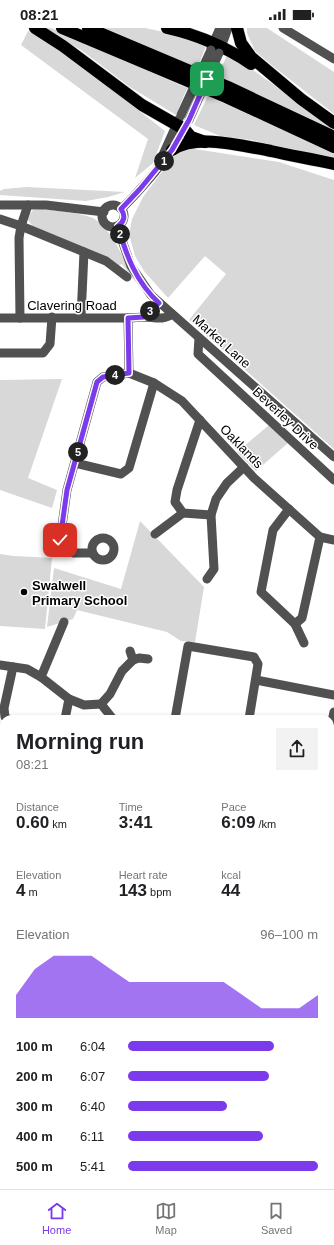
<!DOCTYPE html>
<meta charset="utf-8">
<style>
:root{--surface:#fff;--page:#f2f2f2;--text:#202124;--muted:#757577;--line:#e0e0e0;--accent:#7c3aed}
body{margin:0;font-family:Helvetica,sans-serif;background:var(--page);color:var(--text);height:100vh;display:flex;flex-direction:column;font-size:15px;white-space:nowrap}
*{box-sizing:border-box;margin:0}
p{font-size:13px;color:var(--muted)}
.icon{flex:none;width:22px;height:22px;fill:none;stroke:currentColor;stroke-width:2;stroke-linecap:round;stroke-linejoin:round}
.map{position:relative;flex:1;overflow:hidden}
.sheet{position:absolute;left:0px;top:687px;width:334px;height:474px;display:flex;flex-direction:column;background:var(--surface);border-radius:12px 12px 0 0;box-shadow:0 2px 6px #0003}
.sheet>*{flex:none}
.pin{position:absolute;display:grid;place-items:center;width:34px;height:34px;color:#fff;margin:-17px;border-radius:8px;box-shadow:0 2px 6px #0006}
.km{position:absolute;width:20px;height:20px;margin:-10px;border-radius:50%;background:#222;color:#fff;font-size:11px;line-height:20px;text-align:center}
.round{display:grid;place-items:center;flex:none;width:42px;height:42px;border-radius:0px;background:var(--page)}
.headline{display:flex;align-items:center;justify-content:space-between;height:68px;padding:0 16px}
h1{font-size:22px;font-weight:700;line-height:30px}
.figures{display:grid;grid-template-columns:repeat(3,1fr);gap:6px;height:68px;padding:4px 16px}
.figures div{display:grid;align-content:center}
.figures b{font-size:17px;font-weight:700}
.figures small{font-size:11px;font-weight:400}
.figures p{font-size:11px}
.chart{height:112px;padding:8px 16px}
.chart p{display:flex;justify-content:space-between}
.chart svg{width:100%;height:72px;margin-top:4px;fill:var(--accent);opacity:.7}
ul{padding:0 16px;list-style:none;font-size:13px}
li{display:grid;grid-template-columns:64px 48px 1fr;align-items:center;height:30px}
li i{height:10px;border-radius:5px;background:var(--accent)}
.status{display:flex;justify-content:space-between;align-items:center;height:28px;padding:0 20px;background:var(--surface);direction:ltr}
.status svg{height:11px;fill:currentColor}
.tabs{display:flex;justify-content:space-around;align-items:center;height:56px;border-top:1px solid var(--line);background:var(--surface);font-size:11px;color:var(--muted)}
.tabs a{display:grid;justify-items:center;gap:2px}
.tabs .on{color:var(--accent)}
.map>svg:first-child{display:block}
.green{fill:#d8d8d8}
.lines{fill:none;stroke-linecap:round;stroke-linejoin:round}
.major-casing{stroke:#dbdbdb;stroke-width:11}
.highway-casing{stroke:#dbdbdb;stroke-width:13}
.minor{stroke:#515151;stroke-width:9}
.major{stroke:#000;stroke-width:10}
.highway{stroke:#000;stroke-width:12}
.minor-bridge{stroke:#515151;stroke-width:9}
.route-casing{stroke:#fff;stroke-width:8}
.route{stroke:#7c3aed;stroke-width:5}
.poi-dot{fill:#000;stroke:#fff;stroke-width:1.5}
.labels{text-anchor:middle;stroke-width:3;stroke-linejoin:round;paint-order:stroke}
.street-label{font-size:13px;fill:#000;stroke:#fff}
.poi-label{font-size:13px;font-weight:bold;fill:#000;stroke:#fff;text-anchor:start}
</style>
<div class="status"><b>08:21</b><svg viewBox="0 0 49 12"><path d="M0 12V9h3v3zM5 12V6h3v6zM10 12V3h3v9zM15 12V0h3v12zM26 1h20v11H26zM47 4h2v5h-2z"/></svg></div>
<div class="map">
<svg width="334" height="1161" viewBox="0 0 334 1161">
<rect width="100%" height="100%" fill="#fff"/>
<!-- green -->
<g class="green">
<path d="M43,0H51L187,60L176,87L130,59L81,22Z"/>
<path d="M102,0H145L187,9L207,16L197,40Z"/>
<path d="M247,0H267L334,44V86L274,39L255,23L247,5Z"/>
<path d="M28,3L72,30L165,103L153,135L135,150L148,111L21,17Z"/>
<path d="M227,27L239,32L334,100V102L220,49L221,41Z"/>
<path d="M208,68L334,125V133L252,112L220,108L194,97Z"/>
<path d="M188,120L279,134L334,152V421L189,292L226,246L205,228L168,270L144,243L135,228L129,206L132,191L143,169L173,129Z"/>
<path d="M27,159L125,164L108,169L86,173L0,167V163L4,161Z"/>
<path d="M42,181C58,183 75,184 90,189C110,195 127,238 137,256L122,236L118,238L34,200L28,192L30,186L33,182Z"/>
<path d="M62,351L28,450L57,462L52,480L0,462V352Z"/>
<path d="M269,397L288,415L256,443L237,424Z"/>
<path d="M140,493L204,559L195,614L181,613L167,604L77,582L73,591L47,599L54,540L121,561Z"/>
<path d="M0,526L14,528L52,530L45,601L0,598Z"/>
<path d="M4,723L3,760L0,761V724Z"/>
<path d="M334,723V786L330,785V740Z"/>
<path d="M330,956L334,957V1015L330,1014Z"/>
<path d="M0,1062L4,1063V1157H207L206,1161H0Z"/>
<path d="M334,1144V1161H312L314,1157H330V1152Z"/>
</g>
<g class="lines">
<defs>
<g id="major">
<path d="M0,1044L4,1045"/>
<path d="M260,1157L269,1161"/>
</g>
<g id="highway">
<path d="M35,0L63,18L142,77L184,101L191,109L205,114"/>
<path d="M62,0L226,69L334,119"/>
<path d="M88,0L228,59L334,109"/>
<path d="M167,0C198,7 226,19 251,36"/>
<path d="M237,0L241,15L251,29L301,71L334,95"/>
<path d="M172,122C197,105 243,118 271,123C292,128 313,131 334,136"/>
</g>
</defs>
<!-- major casing -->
<use href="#major" class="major-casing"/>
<!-- highway casing -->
<use href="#highway" class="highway-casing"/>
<!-- minor -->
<g class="minor">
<path d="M283,0L334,31"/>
<path d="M211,20L220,0"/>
<path d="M219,25L228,0"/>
<path d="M161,131L179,91"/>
<path d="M0,177H46L104,184"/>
<circle cx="113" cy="188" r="11"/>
<path d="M121,181C134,169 144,157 155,144C167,129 177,115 186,97"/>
<path d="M0,191L21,198L106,233L127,249"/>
<path d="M117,198L131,238L151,267L334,429"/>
<path d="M81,289L84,224"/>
<path d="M144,289L159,275"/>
<path d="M0,290H128C133,290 139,289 144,289C154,289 163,293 172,286"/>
<path d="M20,290L19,210L21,198L28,177"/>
<path d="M128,290L129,345"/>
<path d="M199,310L198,326L334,452"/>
<path d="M0,325H43L50,316L52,289"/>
<path d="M129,345L154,355L182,373L254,450L320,509L334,512"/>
<path d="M200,392L177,462L175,474L183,485L211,487"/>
<path d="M75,435L121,446L129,440L154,355"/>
<path d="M289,481L273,502L261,564L295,596L302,590L320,509"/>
<path d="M155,506L183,485"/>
<circle cx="103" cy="521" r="11"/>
<path d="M92,525H73L64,521L60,512L67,462L97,354L103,349L129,345"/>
<path d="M207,551L214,541L211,487L216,471L227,455L244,439"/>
<path d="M295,596L304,615"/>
<path d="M133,632L139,630L148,631"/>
<path d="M0,637L27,641L41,649L69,671L84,677L101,676L113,691"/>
<path d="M41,649L64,594"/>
<path d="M256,652L334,667"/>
<path d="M101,676L110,666L122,643L133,632L130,623"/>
<path d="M8,691L5,689L4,680L13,639"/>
<path d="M65,691L69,671"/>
<path d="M175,691L188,618L254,629L258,636L249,691"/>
<path d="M330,703L334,684"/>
<path d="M0,766L4,765"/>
<path d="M0,774L2,792L0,851"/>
<path d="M330,814L334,815"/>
<path d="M0,900H4"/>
<path d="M330,949H334"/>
<path d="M0,992L4,991"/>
<path d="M330,1138L334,1130"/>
<path d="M212,1161L213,1157"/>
</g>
<!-- major -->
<use href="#major" class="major"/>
<!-- highway -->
<use href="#highway" class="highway"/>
<!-- minor-bridge -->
<g class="minor-bridge">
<path d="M181,87L211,22"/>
<path d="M189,92L219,25"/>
</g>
</g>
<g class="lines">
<defs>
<path id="route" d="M60,512L67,462L97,354L103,349L129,345L128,290L144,289L159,275C136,254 126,227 118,198C124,194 126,188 121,181L140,161L172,122L189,92L207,51"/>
</defs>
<!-- route casing -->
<use href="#route" class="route-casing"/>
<!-- route -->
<use href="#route" class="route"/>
</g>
<!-- markers -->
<circle class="poi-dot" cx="24" cy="564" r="4"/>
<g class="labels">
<!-- street labels -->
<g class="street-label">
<text x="72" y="282">Clavering Road</text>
<text transform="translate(222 313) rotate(42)" y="5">Market Lane</text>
<text transform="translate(286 390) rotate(43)" y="5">Beverley Drive</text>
<text transform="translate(242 418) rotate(46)" y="5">Oaklands</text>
</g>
<!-- poi labels -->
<g class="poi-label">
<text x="32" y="562">Swalwell<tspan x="32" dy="15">Primary School</tspan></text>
</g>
</g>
</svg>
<div class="pin" style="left:207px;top:51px;background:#1e9e55"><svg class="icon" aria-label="arrive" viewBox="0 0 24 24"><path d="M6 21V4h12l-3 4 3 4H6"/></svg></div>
<div class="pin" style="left:60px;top:512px;background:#d93025"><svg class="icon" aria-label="check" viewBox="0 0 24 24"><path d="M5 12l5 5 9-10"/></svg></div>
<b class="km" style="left:164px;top:133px">1</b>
<b class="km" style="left:120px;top:206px">2</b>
<b class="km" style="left:150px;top:283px">3</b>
<b class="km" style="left:115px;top:347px">4</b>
<b class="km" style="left:78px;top:424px">5</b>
<section class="sheet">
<div class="headline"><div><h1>Morning run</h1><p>08:21</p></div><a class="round"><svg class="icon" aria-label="share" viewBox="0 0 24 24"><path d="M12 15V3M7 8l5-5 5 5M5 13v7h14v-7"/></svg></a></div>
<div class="figures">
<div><p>Distance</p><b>0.60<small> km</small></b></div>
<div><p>Time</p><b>3:41</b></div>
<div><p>Pace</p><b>6:09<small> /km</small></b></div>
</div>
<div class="figures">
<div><p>Elevation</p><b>4<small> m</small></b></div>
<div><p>Heart rate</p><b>143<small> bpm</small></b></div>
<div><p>kcal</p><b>44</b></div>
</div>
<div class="chart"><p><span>Elevation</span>96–100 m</p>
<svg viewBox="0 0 160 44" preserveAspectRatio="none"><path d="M0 44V30L10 14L20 6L30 6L40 6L50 14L60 22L70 22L80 22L90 22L100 22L110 22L120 30L130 38L140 38L150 38L160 30V44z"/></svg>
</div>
<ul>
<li><b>100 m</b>6:04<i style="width:77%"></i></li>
<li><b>200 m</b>6:07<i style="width:74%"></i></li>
<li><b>300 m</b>6:40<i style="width:52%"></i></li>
<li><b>400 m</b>6:11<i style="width:71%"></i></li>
<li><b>500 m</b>5:41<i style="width:100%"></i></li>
</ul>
</section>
</div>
<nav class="tabs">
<a class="on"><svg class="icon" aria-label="home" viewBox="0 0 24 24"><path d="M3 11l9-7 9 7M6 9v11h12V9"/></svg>Home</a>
<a><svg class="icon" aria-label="map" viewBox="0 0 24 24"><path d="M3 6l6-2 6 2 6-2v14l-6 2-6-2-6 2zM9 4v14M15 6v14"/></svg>Map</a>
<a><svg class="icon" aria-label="saved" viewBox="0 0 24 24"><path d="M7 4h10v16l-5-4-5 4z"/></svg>Saved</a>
</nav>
